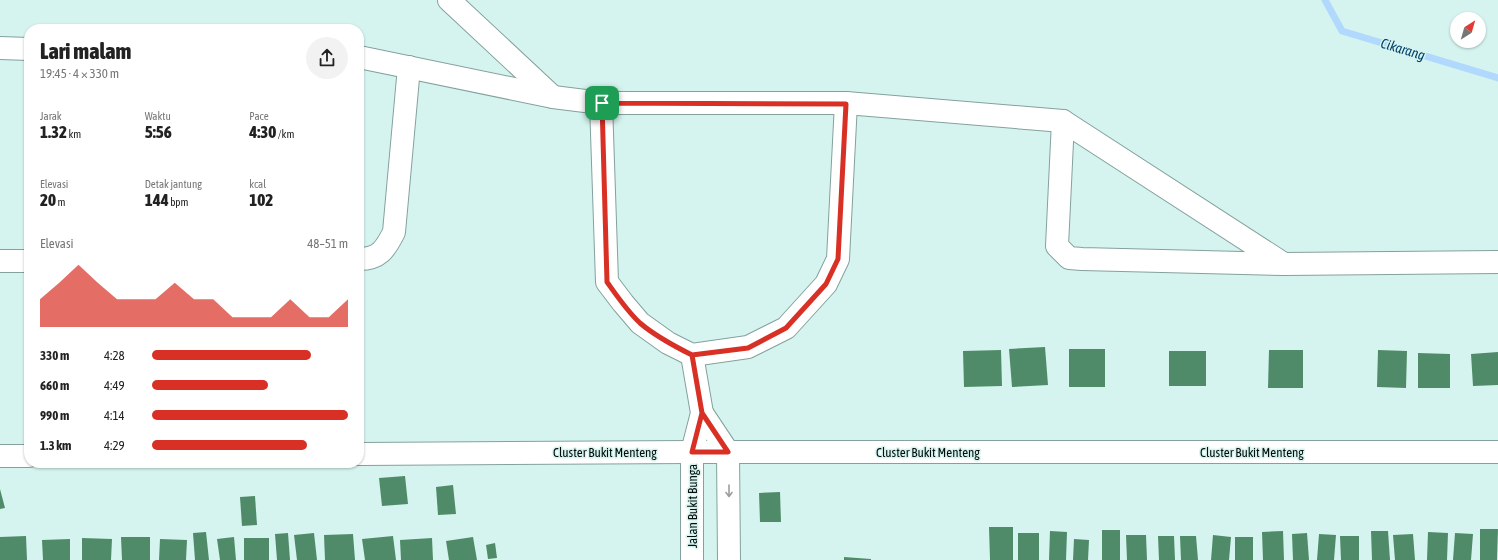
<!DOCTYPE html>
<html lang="id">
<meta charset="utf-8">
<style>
:root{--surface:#fff;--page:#f2f2f2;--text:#222;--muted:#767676;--accent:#d93025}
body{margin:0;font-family:"Asap Condensed",sans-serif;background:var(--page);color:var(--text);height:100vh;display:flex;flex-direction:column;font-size:15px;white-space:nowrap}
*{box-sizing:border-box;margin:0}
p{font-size:13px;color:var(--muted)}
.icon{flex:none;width:22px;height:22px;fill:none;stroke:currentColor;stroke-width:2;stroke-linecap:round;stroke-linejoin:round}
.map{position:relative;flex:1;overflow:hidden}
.side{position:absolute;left:24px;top:24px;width:340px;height:444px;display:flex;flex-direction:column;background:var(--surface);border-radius:16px;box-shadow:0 1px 3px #0004}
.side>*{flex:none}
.needle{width:26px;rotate:37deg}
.controls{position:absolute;left:1450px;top:12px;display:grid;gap:8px}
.controls a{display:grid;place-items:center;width:36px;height:36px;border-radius:50%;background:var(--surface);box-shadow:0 1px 3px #0004;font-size:20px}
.pin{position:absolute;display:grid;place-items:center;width:34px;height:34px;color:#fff;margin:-17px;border-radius:8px;box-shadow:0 2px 6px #0006}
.round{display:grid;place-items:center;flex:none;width:42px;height:42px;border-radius:21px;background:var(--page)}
.overview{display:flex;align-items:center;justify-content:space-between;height:68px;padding:0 16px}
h1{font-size:22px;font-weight:800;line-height:30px}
.metrics{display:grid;grid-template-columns:repeat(3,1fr);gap:6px;height:68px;padding:4px 16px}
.metrics div{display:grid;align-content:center}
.metrics b{font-size:17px;font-weight:800}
.metrics small{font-size:11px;font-weight:400}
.metrics p{font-size:11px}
.chart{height:112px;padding:8px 16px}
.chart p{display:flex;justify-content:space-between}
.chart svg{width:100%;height:72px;margin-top:4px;fill:var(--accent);opacity:.7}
ul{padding:0 16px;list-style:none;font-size:13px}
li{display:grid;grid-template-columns:64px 48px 1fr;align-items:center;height:30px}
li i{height:10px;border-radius:5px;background:var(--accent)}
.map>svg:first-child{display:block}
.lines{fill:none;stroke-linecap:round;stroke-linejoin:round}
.stream{stroke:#b1d9fd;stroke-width:7}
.building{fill:#4f8b68}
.minor-casing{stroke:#84a19d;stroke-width:24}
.minor{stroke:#fff;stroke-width:22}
.oneway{stroke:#9b9f9e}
.route-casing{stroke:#fff;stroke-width:8}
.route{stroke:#d93025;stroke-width:5}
.labels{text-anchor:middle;stroke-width:3;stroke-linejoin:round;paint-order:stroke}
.street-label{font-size:13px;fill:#050e0d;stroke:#d5f4f0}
.water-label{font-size:14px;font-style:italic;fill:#003e67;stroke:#d5f4f0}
</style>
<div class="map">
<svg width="1498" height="560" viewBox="0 0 1498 560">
<rect width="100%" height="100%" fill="#d5f4f0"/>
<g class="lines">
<!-- stream -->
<path class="stream" d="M1325,0L1342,31L1498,78"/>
</g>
<!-- building -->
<g class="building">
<path d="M1045,347L1048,385L1012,387L1009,349Z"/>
<rect x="1069" y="349" width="36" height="38"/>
<path d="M1001,350L1002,386L964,387L963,351Z"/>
<path d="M1269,350H1303V388H1268Z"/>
<path d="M1378,350L1407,351L1406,388L1377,387Z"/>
<rect x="1169" y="351" width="37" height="35"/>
<path d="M1498,352V385L1473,386L1471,354Z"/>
<path d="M1418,353L1450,354V388H1418Z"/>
<path d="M405,476L408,504L382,506L379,478Z"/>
<path d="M453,485L456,514L438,515L436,487Z"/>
<path d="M0,489L5,508L0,509Z"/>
<path d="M780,492L781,522H760L759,493Z"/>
<path d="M255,496L257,525L242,526L240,497Z"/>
<path d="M989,527H1013V560H990Z"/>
<path d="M1480,529H1498L1497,560H1480Z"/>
<rect x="1102" y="530" width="18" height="30"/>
<path d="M1050,531L1067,532L1066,560H1049Z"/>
<path d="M1283,531L1284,560H1263L1262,532Z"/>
<path d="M1371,531H1388L1390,560H1372Z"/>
<path d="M206,532L209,560H195L193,533Z"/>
<path d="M1428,532L1448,533L1447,560H1427Z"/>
<path d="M288,533L290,560H277L275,534Z"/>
<path d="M314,533L317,560H297L294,535Z"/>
<rect x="1018" y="533" width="21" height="27"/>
<path d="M1307,533L1309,560H1293L1292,534Z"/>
<path d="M1455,533L1473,534L1471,560H1453Z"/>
<path d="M353,534L355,560H325L324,535Z"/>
<path d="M1319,534L1336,535L1334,560H1317Z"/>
<path d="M1413,534L1415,560H1395L1393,535Z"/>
<path d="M1126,535H1146L1147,560H1127Z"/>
<path d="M1213,535L1231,537L1229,560H1211Z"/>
<path d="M26,536L27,560H0V537Z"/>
<path d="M393,536L396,560H365L362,539Z"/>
<path d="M1158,536H1174L1175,560H1159Z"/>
<path d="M1180,536H1196L1198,560H1181Z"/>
<path d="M1340,536H1359V560H1341Z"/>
<path d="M121,537H150V560H122Z"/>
<path d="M234,537L236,560H220L217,539Z"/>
<path d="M473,537L477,560H449L446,541Z"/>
<rect x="1235" y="537" width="18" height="23"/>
<path d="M82,538L112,539L111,560H82Z"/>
<rect x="244" y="538" width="25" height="22"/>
<path d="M432,538L433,560H401L400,540Z"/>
<path d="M70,539V560H43L42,540Z"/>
<path d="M160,539L187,540L186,560H159Z"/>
<path d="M1074,539L1089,540L1088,560H1073Z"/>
<path d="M495,543L497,558L488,559L486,545Z"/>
<path d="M844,557L871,559V560H844Z"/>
</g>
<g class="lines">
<defs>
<g id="minor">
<path d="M449,0L553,97"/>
<path d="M0,48L29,49"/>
<path d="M359,57L553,97L601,103H846L1063,121L1284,264L1498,262"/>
<path d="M601,103L607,282L623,303L640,323L668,343L692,355L748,347L786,328L826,284L838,259L846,103"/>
<path d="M1063,121L1057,246L1069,258L1082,259L1284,264"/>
<path d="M359,259C379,259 385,250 394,232L409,67"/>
<path d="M0,261H29"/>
<path d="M702,413L728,452L729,560"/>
<path d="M359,454L692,452H1498"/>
<path d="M0,456H29"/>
<path d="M692,560V452L702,413L692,355"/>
</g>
</defs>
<!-- minor casing -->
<use href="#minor" class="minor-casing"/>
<!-- minor -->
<use href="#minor" class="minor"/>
</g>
<!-- one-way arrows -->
<defs><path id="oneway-shaft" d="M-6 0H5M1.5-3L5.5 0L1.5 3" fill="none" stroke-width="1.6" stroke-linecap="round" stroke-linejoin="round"/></defs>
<use class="oneway" href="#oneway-shaft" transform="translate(729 491) rotate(90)"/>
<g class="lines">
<defs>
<path id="route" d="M602,103L607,282C617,296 627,311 640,323C655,336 674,346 692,355L702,413L728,452H692L702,413L692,355L748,348L786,328L826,284L838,259L846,104L602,103"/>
</defs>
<!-- route casing -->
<use href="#route" class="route-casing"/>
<!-- route -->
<use href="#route" class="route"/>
</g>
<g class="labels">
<!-- street labels -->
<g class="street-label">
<text x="605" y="457">Cluster Bukit Menteng</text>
<text x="928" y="457">Cluster Bukit Menteng</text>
<text x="1252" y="457">Cluster Bukit Menteng</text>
<text transform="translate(692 506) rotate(-90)" y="5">Jalan Bukit Bunga</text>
</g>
<!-- water labels -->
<g class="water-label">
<text transform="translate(1403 49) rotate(17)" y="5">Cikarang</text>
</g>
</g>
</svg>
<div class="controls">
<a><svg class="needle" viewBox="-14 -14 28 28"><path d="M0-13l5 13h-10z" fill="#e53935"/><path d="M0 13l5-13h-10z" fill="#767676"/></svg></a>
</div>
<div class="pin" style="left:602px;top:103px;background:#1e9e55"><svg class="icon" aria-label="arrive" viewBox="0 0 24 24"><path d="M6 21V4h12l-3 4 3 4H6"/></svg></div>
<section class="side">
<div class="overview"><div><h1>Lari malam</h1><p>19:45 · 4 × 330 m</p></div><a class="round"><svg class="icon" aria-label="share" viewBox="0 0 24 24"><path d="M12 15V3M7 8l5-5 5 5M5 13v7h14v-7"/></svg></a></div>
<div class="metrics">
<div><p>Jarak</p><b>1.32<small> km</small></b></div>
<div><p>Waktu</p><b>5:56</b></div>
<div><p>Pace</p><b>4:30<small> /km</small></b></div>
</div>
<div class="metrics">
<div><p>Elevasi</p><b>20<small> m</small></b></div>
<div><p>Detak jantung</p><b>144<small> bpm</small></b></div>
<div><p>kcal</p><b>102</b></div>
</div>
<div class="chart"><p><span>Elevasi</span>48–51 m</p>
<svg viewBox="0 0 160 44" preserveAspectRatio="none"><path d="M0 44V27L10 17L20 6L30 17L40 27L50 27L60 27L70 17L80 27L90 27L100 38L110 38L120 38L130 27L140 38L150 38L160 27V44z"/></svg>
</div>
<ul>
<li><b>330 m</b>4:28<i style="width:81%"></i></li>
<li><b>660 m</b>4:49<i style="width:59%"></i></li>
<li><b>990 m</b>4:14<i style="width:100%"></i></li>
<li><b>1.3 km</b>4:29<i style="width:79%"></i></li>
</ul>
</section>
</div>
